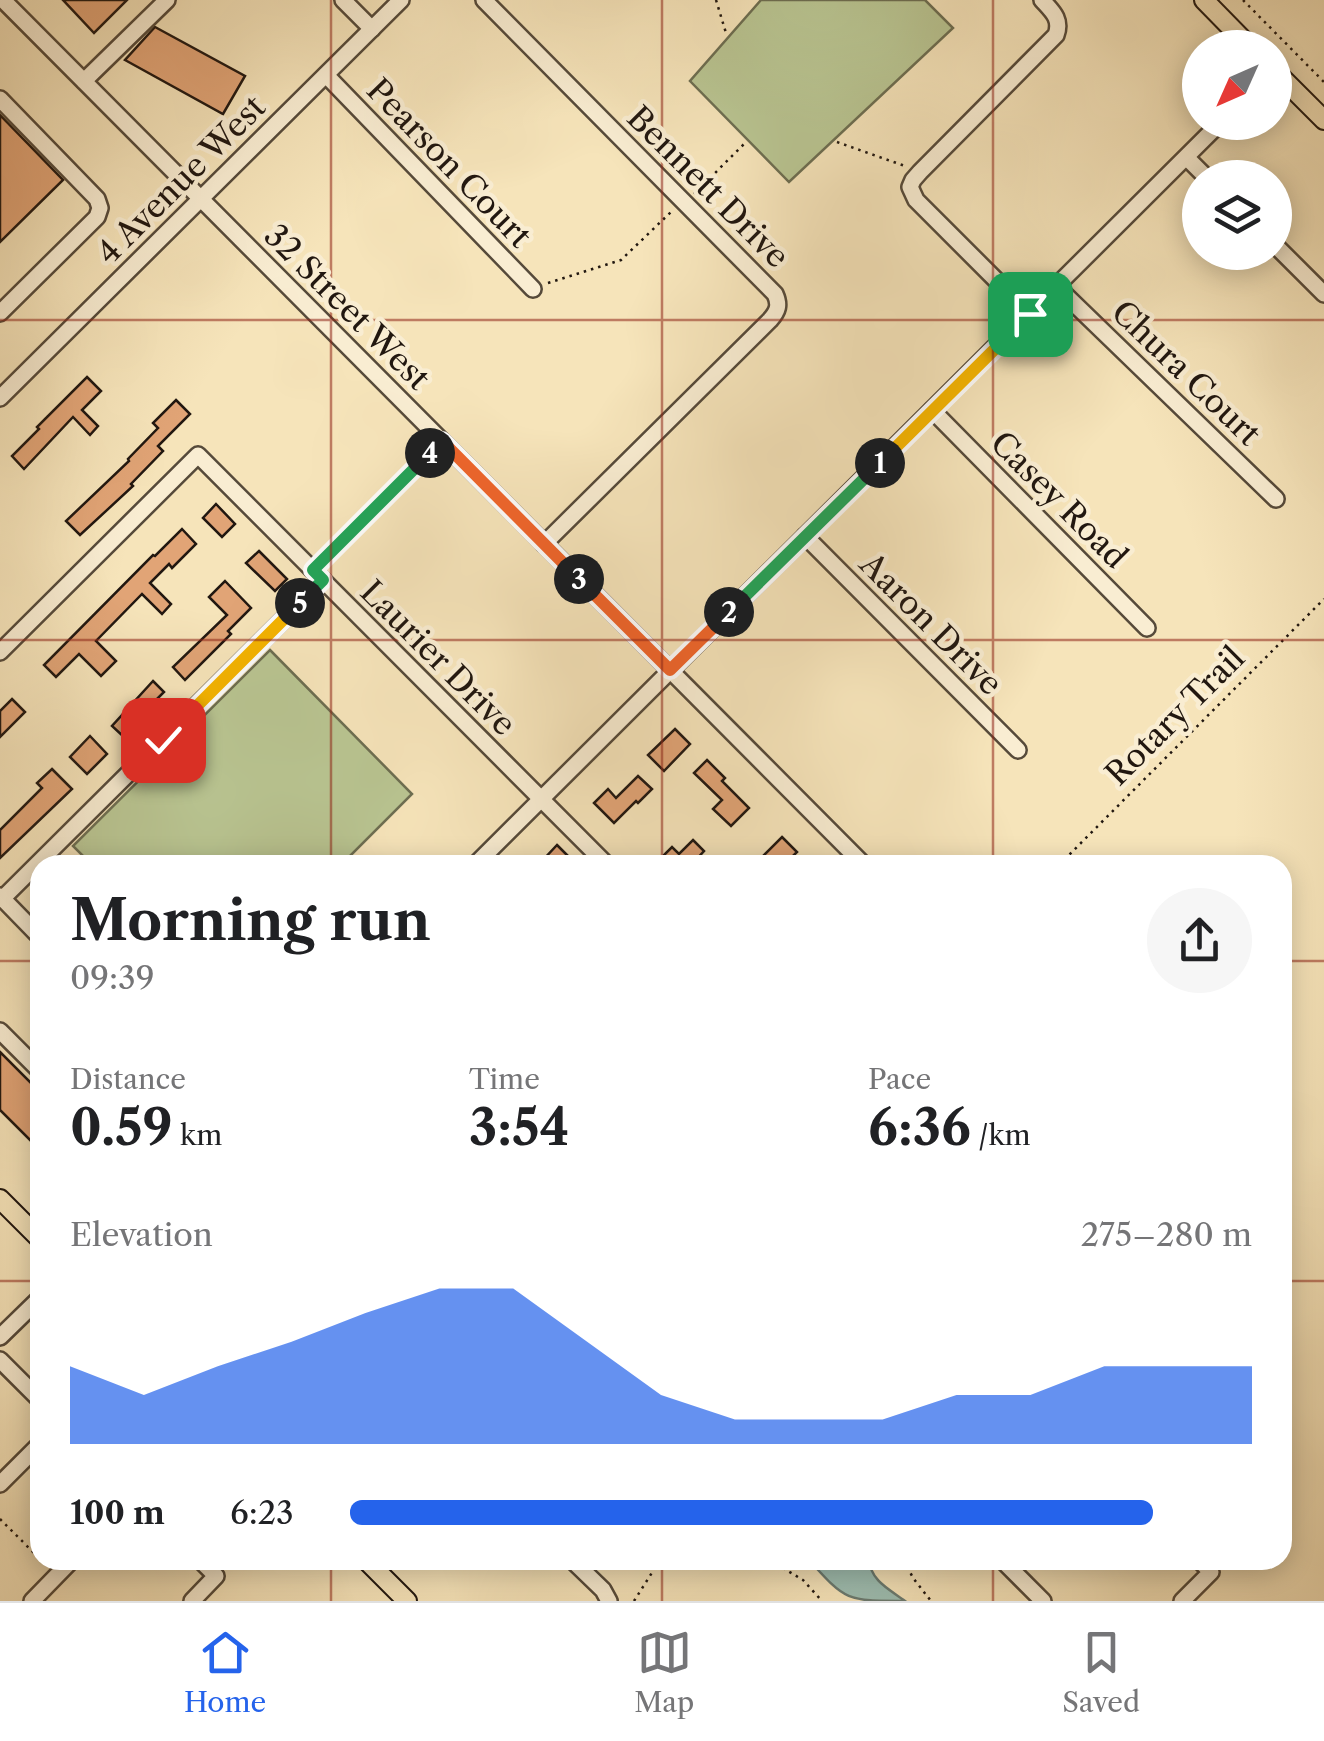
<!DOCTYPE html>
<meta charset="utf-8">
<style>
:root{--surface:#fff;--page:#f6f6f6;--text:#202124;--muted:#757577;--line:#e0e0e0;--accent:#2563eb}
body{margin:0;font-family:"Libre Caslon Text",serif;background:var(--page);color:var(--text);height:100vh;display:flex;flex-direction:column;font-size:38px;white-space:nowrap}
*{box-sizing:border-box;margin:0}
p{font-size:32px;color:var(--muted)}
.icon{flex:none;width:55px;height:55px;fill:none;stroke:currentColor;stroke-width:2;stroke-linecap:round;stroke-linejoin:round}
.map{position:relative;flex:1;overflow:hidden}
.panel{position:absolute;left:30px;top:855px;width:1262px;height:715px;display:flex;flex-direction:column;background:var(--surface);border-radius:30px;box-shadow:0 5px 25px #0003}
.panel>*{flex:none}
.needle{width:65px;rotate:225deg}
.fabs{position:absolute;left:1182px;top:30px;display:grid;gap:20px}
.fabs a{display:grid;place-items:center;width:110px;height:110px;border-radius:50%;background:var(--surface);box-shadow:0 5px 25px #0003;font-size:50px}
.pin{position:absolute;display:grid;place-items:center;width:85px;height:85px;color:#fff;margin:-42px;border-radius:20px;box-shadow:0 5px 15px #0006}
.km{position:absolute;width:50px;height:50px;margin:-25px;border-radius:50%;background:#222;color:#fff;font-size:28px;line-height:50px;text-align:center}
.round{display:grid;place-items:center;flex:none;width:105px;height:105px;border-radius:52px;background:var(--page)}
.head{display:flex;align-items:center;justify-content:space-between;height:170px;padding:0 40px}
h1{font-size:55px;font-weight:700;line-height:75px}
.stats{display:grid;grid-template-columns:repeat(3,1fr);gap:15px;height:170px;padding:10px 40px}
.stats div{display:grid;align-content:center}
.stats b{font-size:50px;font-weight:700}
.stats small{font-size:28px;font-weight:400}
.stats p{font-size:28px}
.chart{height:280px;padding:20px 40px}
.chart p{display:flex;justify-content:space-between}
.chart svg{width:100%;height:180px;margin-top:10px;fill:var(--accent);opacity:.7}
ul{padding:0 40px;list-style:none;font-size:32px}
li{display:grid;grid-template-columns:160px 120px 1fr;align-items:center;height:75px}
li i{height:25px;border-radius:12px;background:var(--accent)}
.dock{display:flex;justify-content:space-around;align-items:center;height:140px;border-top:2px solid var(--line);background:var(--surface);font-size:28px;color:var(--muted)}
.dock a{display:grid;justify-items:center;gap:5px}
.dock .on{color:var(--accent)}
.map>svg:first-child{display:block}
.green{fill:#b9c592;stroke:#6d6e51;stroke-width:2.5}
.water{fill:#9dbeb2;stroke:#6b7b71;stroke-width:2.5}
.building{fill:#e1a476;stroke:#211710;stroke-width:2.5}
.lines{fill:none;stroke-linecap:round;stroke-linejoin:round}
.minor-casing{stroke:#564a3a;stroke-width:20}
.major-casing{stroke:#211710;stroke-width:22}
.path{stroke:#211710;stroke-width:2.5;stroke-dasharray:2.5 5;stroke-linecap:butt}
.minor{stroke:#f9edd2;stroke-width:15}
.major{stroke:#f6e4ba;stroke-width:18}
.split-1-casing{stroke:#fff;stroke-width:20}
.split-2-casing{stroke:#fff;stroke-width:20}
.split-3-casing{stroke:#fff;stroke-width:20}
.split-4-casing{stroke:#fff;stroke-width:20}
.split-5-casing{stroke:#fff;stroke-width:20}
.split-6-casing{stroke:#fff;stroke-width:20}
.split-1{stroke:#f5b400;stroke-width:12}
.split-2{stroke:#22a559;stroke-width:12}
.split-3{stroke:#f0652b;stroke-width:12}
.split-4{stroke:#f0652b;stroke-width:12}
.split-5{stroke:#22a559;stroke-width:12}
.split-6{stroke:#f5b400;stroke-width:12}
.grid{fill:none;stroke:#8f2418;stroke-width:2.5;stroke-opacity:0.55}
.labels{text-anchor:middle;stroke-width:9;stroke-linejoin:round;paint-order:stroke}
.street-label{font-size:32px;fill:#211710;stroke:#f9edd2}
</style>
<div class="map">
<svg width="1324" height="1601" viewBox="0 0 1324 1601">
<rect width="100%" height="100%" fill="#f6e4ba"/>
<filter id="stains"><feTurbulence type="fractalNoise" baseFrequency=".002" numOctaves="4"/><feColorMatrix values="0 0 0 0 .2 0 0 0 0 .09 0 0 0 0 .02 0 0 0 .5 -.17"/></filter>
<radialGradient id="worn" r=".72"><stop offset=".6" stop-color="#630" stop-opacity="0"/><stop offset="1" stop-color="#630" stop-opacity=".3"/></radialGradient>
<!-- green -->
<g class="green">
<path d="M761,0H925L953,28L789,182L690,81Z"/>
<path d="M270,650L412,794L341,865H92L73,846Z"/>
</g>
<!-- water -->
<path class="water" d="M809,1560H869C871,1581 889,1589 905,1601C846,1601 846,1601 809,1560Z"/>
<!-- building -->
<g class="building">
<path d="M63,0H127L94,33Z"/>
<path d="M155,27L245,76L223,114L125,60Z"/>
<path d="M0,115L63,180L0,242Z"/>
<path d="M87,377L101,391L82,410L98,426L90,435L73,417L24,469L12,456L39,429L37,427Z"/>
<path d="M176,400L190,414L158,446L163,451L131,484L133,486L80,535L66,521L129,461L128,459L158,428L153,423Z"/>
<path d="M216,504L235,524L222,537L203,518Z"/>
<path d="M182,529L196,544L172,568L169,564L150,583L171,604L162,614L142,594L96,641L116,661L101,676L79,654L56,677L44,665L153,555L155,556Z"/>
<path d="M259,551L287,579L275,591L246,563Z"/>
<path d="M225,581L251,608L228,631L231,634L185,680L173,667L227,615L209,597Z"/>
<path d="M153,681L164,692L138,718L141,721L125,738L112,726Z"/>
<path d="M12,699L25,712L0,737V711Z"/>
<path d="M675,729L690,744L664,771L648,755Z"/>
<path d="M90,736L107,754L87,774L70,757Z"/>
<path d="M707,760L725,778L722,781L749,808L731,826L713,809L722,800L694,773Z"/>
<path d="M52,769L72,789L0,858V830L42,788L37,783Z"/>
<path d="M638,776L652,789L638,803L636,801L614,823L594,803L608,789L616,798Z"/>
<path d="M782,837L797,852L784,865H773L764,855Z"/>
<path d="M693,840L704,851L693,863L689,860L687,862L690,865H654L672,847L679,854Z"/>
<path d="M557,845L577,865H548L543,860Z"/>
<path d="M0,1052L40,1092V1150L0,1110Z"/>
</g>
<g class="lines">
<defs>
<g id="minor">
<path d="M3,0L864,865"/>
<path d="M343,0L372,29"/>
<path d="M484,0L775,294C780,305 778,311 770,320L544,544"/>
<path d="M326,75L533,289"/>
<path d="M84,81L167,0"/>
<path d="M0,99L97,199L100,208L97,217L0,313"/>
<path d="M1187,158L1207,178"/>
<path d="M1275,245L1324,294"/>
<path d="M1057,287L1276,499"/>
<path d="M1030,314L916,200L910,187L913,180L920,172L1056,35C1062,19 1052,11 1042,0"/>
<path d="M0,398L401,0"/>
<path d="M932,410L1147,628"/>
<path d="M805,536L1018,750"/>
<path d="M0,652L198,455L607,865"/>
<path d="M475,865L1221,122"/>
<path d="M0,896L40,937"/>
<path d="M2,899L323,580"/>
<path d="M0,1031L40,1071"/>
<path d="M0,1337L40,1298"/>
<path d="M0,1360L40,1400"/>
<path d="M0,1484L40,1444"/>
<path d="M572,1560L603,1590L609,1601"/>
<path d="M1002,1560L1043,1601"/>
<path d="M32,1601L69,1563"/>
<path d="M192,1601L216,1576L200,1560"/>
<path d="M1182,1601L1211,1572L1199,1560"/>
</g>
<g id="major">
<path d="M1204,0L1251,48"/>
<path d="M1275,71L1324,120"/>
<path d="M0,1199L40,1239"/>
<path d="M366,1560L407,1601"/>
</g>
</defs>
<!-- minor casing -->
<use href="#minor" class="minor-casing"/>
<!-- major casing -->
<use href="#major" class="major-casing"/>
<!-- path -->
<g class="path">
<path d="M716,0L726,33"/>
<path d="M1243,0L1324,82"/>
<path d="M837,142L905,166"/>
<path d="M694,194L745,143"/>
<path d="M548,283L621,260L672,211"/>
<path d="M324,559L432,451"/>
<path d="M1059,865L1324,599"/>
<path d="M0,1519L40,1559"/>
<path d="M762,1560L778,1565L803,1580L822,1601"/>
<path d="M904,1560L913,1578L931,1601"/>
<path d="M634,1601L660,1560"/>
</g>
<!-- minor -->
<use href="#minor" class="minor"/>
<!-- major -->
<use href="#major" class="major"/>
</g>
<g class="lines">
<defs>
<path id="split-1" d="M880,463L1030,314"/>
<path id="split-2" d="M729,612L880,463"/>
<path id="split-3" d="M579,579L670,670L729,612"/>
<path id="split-4" d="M430,453L442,441L579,579"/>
<path id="split-5" d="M300,603L323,580L313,570L430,453"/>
<path id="split-6" d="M163,740L300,603"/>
</defs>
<!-- split-1 casing -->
<use href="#split-1" class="split-1-casing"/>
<!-- split-2 casing -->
<use href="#split-2" class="split-2-casing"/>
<!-- split-3 casing -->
<use href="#split-3" class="split-3-casing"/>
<!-- split-4 casing -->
<use href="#split-4" class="split-4-casing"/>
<!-- split-5 casing -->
<use href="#split-5" class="split-5-casing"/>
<!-- split-6 casing -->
<use href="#split-6" class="split-6-casing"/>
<!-- split-1 -->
<use href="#split-1" class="split-1"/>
<!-- split-2 -->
<use href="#split-2" class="split-2"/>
<!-- split-3 -->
<use href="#split-3" class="split-3"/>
<!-- split-4 -->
<use href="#split-4" class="split-4"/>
<!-- split-5 -->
<use href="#split-5" class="split-5"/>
<!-- split-6 -->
<use href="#split-6" class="split-6"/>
</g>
<!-- grid -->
<path class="grid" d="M331,0V865M662,0V865M993,0V865M0,320H1324M0,640H1324M0,961H40M1282,961H1324M0,1281H40M1282,1281H1324M331,1560V1601M662,1560V1601M993,1560V1601"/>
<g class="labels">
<!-- street labels -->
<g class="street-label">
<text transform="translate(449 163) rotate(46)" y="11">Pearson Court</text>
<text transform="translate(181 180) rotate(-45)" y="11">4 Avenue West</text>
<text transform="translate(708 187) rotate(45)" y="11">Bennett Drive</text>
<text transform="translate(347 307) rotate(45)" y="11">32 Street West</text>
<text transform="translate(1186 373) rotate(44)" y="11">Chura Court</text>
<text transform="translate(1059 500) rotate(45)" y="11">Casey Road</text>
<text transform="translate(931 624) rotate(45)" y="11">Aaron Drive</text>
<text transform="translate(438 658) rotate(45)" y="11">Laurier Drive</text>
<text transform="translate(1175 716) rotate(-45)" y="11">Rotary Trail</text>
</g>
</g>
<rect width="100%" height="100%" filter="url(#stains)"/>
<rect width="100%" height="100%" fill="url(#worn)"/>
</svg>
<div class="fabs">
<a><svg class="needle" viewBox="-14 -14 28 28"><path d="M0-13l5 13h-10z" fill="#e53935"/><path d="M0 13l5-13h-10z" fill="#757577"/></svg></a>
<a><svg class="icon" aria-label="layers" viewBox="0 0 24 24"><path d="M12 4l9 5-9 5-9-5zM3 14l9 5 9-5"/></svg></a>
</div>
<div class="pin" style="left:1030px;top:314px;background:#1e9e55"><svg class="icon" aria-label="arrive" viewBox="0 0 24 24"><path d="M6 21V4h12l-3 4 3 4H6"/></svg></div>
<div class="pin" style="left:163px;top:740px;background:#d93025"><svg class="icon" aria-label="check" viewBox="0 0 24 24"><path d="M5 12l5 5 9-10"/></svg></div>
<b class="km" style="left:880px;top:463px">1</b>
<b class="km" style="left:729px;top:612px">2</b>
<b class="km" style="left:579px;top:579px">3</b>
<b class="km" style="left:430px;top:453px">4</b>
<b class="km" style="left:300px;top:603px">5</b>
<section class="panel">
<div class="head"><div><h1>Morning run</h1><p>09:39</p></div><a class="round"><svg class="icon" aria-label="share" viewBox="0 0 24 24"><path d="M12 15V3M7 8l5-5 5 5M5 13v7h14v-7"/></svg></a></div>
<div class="stats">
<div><p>Distance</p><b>0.59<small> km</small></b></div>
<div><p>Time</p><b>3:54</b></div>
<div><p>Pace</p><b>6:36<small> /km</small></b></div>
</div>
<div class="chart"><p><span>Elevation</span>275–280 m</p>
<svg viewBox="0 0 160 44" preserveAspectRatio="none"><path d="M0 44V25L10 32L20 25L30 19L40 12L50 6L60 6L70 19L80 32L90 38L100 38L110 38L120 32L130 32L140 25L150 25L160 25V44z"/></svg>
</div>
<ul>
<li><b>100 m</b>6:23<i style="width:89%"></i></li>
</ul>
</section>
</div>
<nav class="dock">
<a class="on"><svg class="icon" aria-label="home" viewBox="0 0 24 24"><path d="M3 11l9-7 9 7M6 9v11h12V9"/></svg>Home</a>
<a><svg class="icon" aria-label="map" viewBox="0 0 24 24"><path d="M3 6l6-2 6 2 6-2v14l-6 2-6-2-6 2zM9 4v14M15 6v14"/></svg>Map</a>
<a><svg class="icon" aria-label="saved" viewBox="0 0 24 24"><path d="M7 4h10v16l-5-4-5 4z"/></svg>Saved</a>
</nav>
